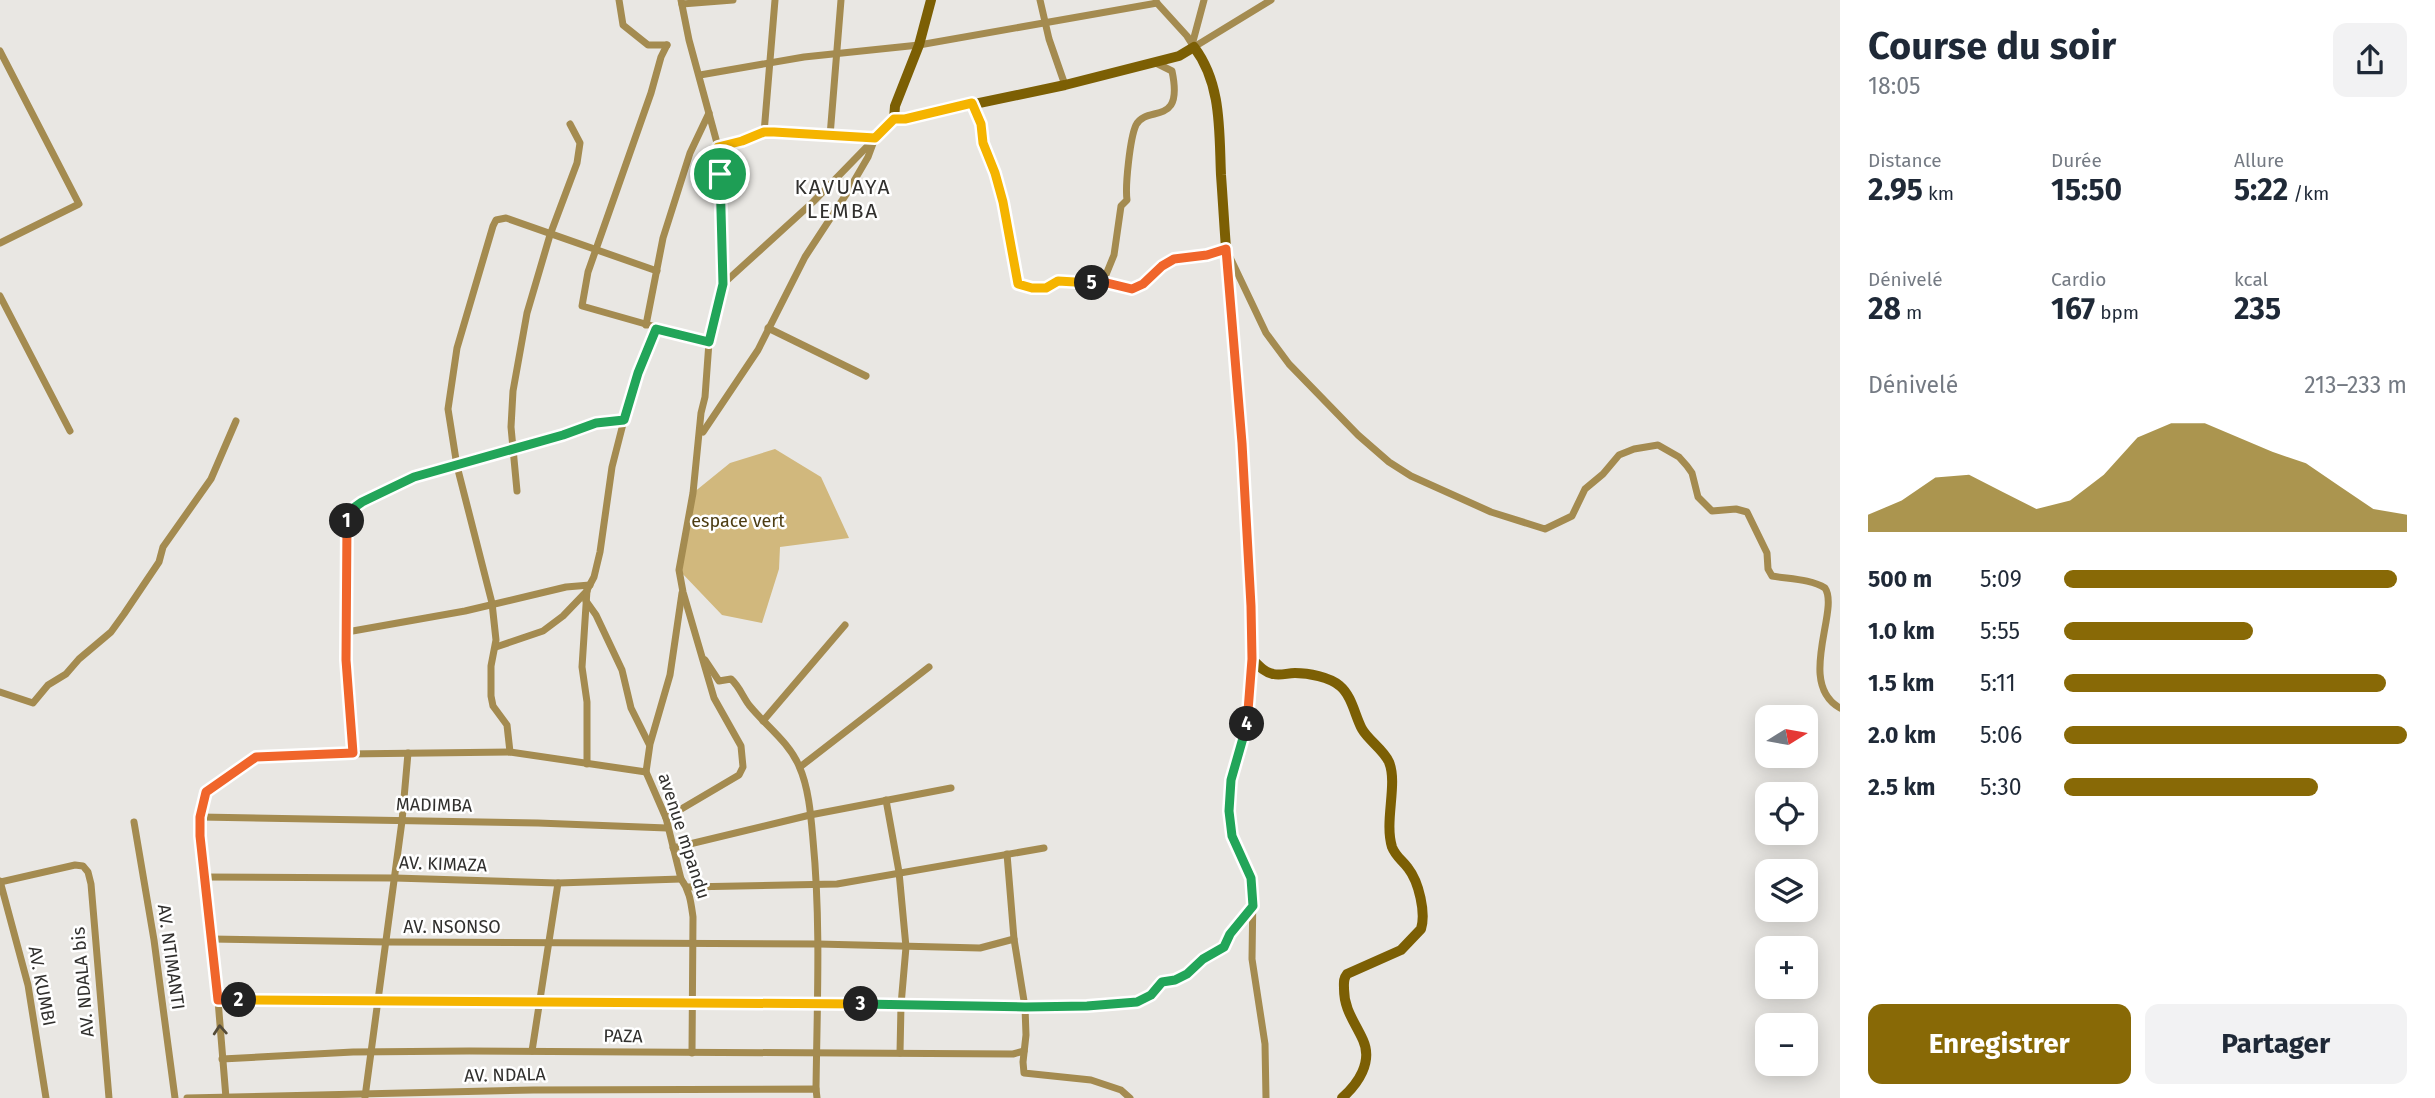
<!DOCTYPE html>
<html lang="fr">
<meta charset="utf-8">
<style>
:root{--surface:#fff;--page:#f2f2f3;--text:#1f2937;--muted:#747a83;--accent:#886906}
body{margin:0;font-family:"Fira Sans",sans-serif;background:var(--page);color:var(--text);height:100vh;display:flex;flex-direction:column;font-size:26px;white-space:nowrap}
*{box-sizing:border-box;margin:0}
p{font-size:23px;color:var(--muted)}
.icon{flex:none;width:38px;height:38px;fill:none;stroke:currentColor;stroke-width:2;stroke-linecap:round;stroke-linejoin:round}
.map{position:relative;flex:1;overflow:hidden}
.drawer{display:flex;flex-direction:column;background:var(--surface);width:595px}
.drawer>*{flex:none}
.needle{width:46px;rotate:79deg}
.tools{position:absolute;left:1755px;top:705px;display:grid;gap:14px}
.tools a{display:grid;place-items:center;width:63px;height:63px;border-radius:14px;background:var(--surface);box-shadow:0 4px 18px #0003;font-size:35px}
.pin{position:absolute;display:grid;place-items:center;width:60px;height:60px;color:#fff;margin:-30px;border:4px solid #fff;border-radius:50%;box-shadow:0 2px 7px #0007}
.km{position:absolute;width:35px;height:35px;margin:-18px;border-radius:50%;background:#222;color:#fff;font-size:19px;line-height:35px;text-align:center}
.round{display:grid;place-items:center;flex:none;width:74px;height:74px;border-radius:14px;background:var(--page)}
.summary{display:flex;align-items:center;justify-content:space-between;height:119px;padding:0 28px}
h1{font-size:38px;font-weight:700;line-height:52px}
.stats{display:grid;grid-template-columns:repeat(3,1fr);gap:10px;height:119px;padding:7px 28px}
.stats div{display:grid;align-content:center}
.stats b{font-size:30px;font-weight:700}
.stats small{font-size:19px;font-weight:400}
.stats p{font-size:19px}
.chart{height:196px;padding:14px 28px}
.chart p{display:flex;justify-content:space-between}
.chart svg{width:100%;height:126px;margin-top:7px;fill:var(--accent);opacity:.7}
.primary-button{display:flex;gap:14px;margin-top:auto;padding:14px 28px}
.primary-button a{flex:1;height:80px;border-radius:14px;background:var(--accent);color:#fff;font-size:28px;font-weight:700;line-height:80px;text-align:center}
.primary-button a+a{background:var(--page);color:var(--text)}
ul{padding:0 28px;list-style:none;font-size:23px}
li{display:grid;grid-template-columns:112px 84px 1fr;align-items:center;height:52px}
li i{height:18px;border-radius:9px;background:var(--accent)}
main{display:flex;flex:1;min-height:0}
.map>svg:first-child{display:block}
.green{fill:#d1b87d}
.lines{fill:none;stroke-linecap:round;stroke-linejoin:round}
.street{stroke:#a48b50;stroke-width:7}
.secondary{stroke:#7c5f04;stroke-width:10}
.oneway{stroke:#544b38}
.split-1-casing{stroke:#fff;stroke-width:14}
.split-2-casing{stroke:#fff;stroke-width:14}
.split-3-casing{stroke:#fff;stroke-width:14}
.split-4-casing{stroke:#fff;stroke-width:14}
.split-5-casing{stroke:#fff;stroke-width:14}
.split-6-casing{stroke:#fff;stroke-width:14}
.split-1{stroke:#22a559;stroke-width:9}
.split-2{stroke:#f0652b;stroke-width:9}
.split-3{stroke:#f5b400;stroke-width:9}
.split-4{stroke:#22a559;stroke-width:9}
.split-5{stroke:#f0652b;stroke-width:9}
.split-6{stroke:#f5b400;stroke-width:9}
.labels{text-anchor:middle;stroke-width:5;stroke-linejoin:round;paint-order:stroke}
.park-label{font-size:18px;fill:#4d3d13;stroke:#fff}
.street-label{font-size:18px;fill:#31302e;stroke:#fff}
.quarter-label{font-size:21px;letter-spacing:2px;fill:#31302e;stroke:#fff}
</style>
<main>
<div class="map">
<svg width="1840" height="1098" viewBox="0 0 1840 1098">
<rect width="100%" height="100%" fill="#e9e7e3"/>
<!-- green -->
<path class="green" d="M775,449L821,477L849,538L780,547L779,569L762,623L722,615L679,570L693,493L730,463Z"/>
<g class="lines">
<!-- street -->
<g class="street">
<path d="M619,0L623,25L648,45H667"/>
<path d="M1040,0L1049,39L1065,85"/>
<path d="M1156,2L1187,36L1194,47L1271,0"/>
<path d="M682,4L733,0"/>
<path d="M667,45L661,57L651,93L588,272L582,306L709,342"/>
<path d="M1192,45L1204,0"/>
<path d="M0,51L79,204L0,243"/>
<path d="M700,75L804,57L919,45L1157,3"/>
<path d="M972,103L981,124L983,143L995,173L1003,202L1017,280L1020,286L1046,288L1058,281L1090,283L1099,281L1132,289L1143,283L1162,266L1174,259L1207,255L1226,249L1266,333L1289,364L1358,435L1389,462L1411,476L1491,512L1545,529L1572,516L1585,489L1603,474L1619,455L1634,449L1658,445L1679,457L1687,466L1692,473L1698,497L1712,511L1736,509L1747,512L1767,553L1768,569L1772,576C1788,579 1811,579 1825,588C1840,610 1796,683 1840,708"/>
<path d="M764,133L775,0"/>
<path d="M830,136L841,0"/>
<path d="M1103,282L1114,255L1121,206L1127,200C1125,186 1130,138 1136,125C1147,104 1184,128 1172,71L1156,63"/>
<path d="M723,284L813,202L894,119"/>
<path d="M0,296L70,431"/>
<path d="M646,325L663,238L690,153L709,113"/>
<path d="M768,328L866,376"/>
<path d="M703,432L758,350L805,257L847,193L868,157L875,138L774,132L764,133L718,147"/>
<path d="M517,491L511,427L513,391L527,313L550,235L577,163L580,143L570,124"/>
<path d="M682,593L670,675L650,744L646,772L666,818L681,879C690,891 691,903 693,917L692,1053"/>
<path d="M586,601L596,615L622,670L631,708L649,744"/>
<path d="M347,632L465,611L566,587L590,585"/>
<path d="M496,647L543,631L563,616L587,591"/>
<path d="M1252,659L1245,733L1231,780L1229,811L1232,836L1248,869L1253,890L1252,959L1265,1044L1266,1098"/>
<path d="M705,660L719,681L731,679C739,686 743,697 749,705C765,725 789,742 799,766C809,788 811,817 813,840C821,923 817,1006 816,1089"/>
<path d="M0,692L33,703L48,685L66,674L79,659L111,632L124,614L159,562L163,547L211,479L236,421"/>
<path d="M763,721L845,625"/>
<path d="M510,752L507,725L493,706L491,696V666L496,640L492,603L457,466L448,409L457,348L493,226L496,220L506,218L657,271"/>
<path d="M353,753L346,660L345,563L348,517L355,507L414,477L563,435L596,423L624,420"/>
<path d="M587,764V702L582,667L587,590L594,577L600,552L612,467L624,420L638,373L656,329"/>
<path d="M800,767L929,667"/>
<path d="M886,800L899,872L906,947L901,1005L900,1053"/>
<path d="M200,817L538,823L667,828"/>
<path d="M666,818L739,775L743,767L741,746L714,698L683,592L679,570L693,493L701,413L705,397L709,342L723,284L720,174L717,143L689,40L681,0"/>
<path d="M134,822L154,940L175,1098"/>
<path d="M673,848L810,815L951,788"/>
<path d="M1007,854L1014,939L1025,1007L1026,1035L1023,1062L1024,1073L1091,1080L1121,1090L1130,1098"/>
<path d="M204,877L395,878L558,883L681,879"/>
<path d="M0,881L28,985L46,1098"/>
<path d="M0,882L75,865L83,866L88,872L91,884L109,1098"/>
<path d="M687,887L837,884L1044,848"/>
<path d="M211,939L387,942L818,944L980,948L1014,939"/>
<path d="M218,1000C377,1002 535,1000 694,1003C837,1005 980,1010 1123,1004L1137,1002L1151,995L1162,982L1175,980L1187,974L1203,959L1224,947L1230,934L1253,906"/>
<path d="M532,1051L558,883"/>
<path d="M222,1059L353,1052L469,1051L1013,1054L1024,1051"/>
<path d="M365,1097L402,821L408,753"/>
<path d="M187,1098L533,1090L816,1089L817,1098"/>
<path d="M226,1098L218,1000L202,854L200,817L206,792L243,764L255,757L264,755L510,752L646,772"/>
</g>
<!-- secondary -->
<path class="secondary" d="M931,0L919,45L895,106L894,119L898,120L1065,85L1179,56L1194,47C1222,84 1219,131 1221,175C1224,216 1226,257 1230,297C1239,418 1249,538 1252,659C1259,666 1264,672 1273,674C1281,676 1287,673 1295,673C1308,673 1330,677 1340,686C1352,696 1355,716 1362,729C1369,741 1383,749 1389,762C1398,784 1384,821 1392,847C1396,857 1402,860 1408,868C1419,882 1426,913 1421,929L1401,950L1347,974C1343,979 1344,983 1344,989C1344,1010 1355,1022 1363,1040C1373,1062 1358,1084 1342,1098"/>
</g>
<!-- one-way arrows -->
<defs><path id="oneway-chevron" d="M-2-3.5L2.5 0L-2 3.5" fill="none" stroke-width="1.6" stroke-linecap="round" stroke-linejoin="round" transform="scale(1.75)"/></defs>
<use class="oneway" href="#oneway-chevron" transform="translate(220 1030) rotate(-94)"/>
<g class="lines">
<defs>
<path id="split-1" d="M347,521L355,507L362,502L414,477L563,435L596,423L624,420L638,373L656,329L709,342L723,284L720,174"/>
<path id="split-2" d="M239,1000H218L200,836V817L206,792L256,757L353,753L346,660L347,521"/>
<path id="split-3" d="M239,1000L861,1004"/>
<path id="split-4" d="M861,1004L1025,1007L1087,1006L1137,1002L1151,995L1162,982L1175,980L1187,974L1203,959L1224,947L1230,934L1253,906L1251,878L1232,836L1229,811L1231,780L1247,724"/>
<path id="split-5" d="M1092,283L1103,282L1132,289L1143,284L1162,266L1174,259L1207,255L1226,249L1242,443L1251,606L1252,659L1247,724"/>
<path id="split-6" d="M720,174L718,147L742,141L764,132H774L875,138L894,119H905L972,103L981,124L983,143L995,173L1003,202L1018,284L1032,288H1046L1058,281L1092,283"/>
</defs>
<!-- split-1 casing -->
<use href="#split-1" class="split-1-casing"/>
<!-- split-2 casing -->
<use href="#split-2" class="split-2-casing"/>
<!-- split-3 casing -->
<use href="#split-3" class="split-3-casing"/>
<!-- split-4 casing -->
<use href="#split-4" class="split-4-casing"/>
<!-- split-5 casing -->
<use href="#split-5" class="split-5-casing"/>
<!-- split-6 casing -->
<use href="#split-6" class="split-6-casing"/>
<!-- split-1 -->
<use href="#split-1" class="split-1"/>
<!-- split-2 -->
<use href="#split-2" class="split-2"/>
<!-- split-3 -->
<use href="#split-3" class="split-3"/>
<!-- split-4 -->
<use href="#split-4" class="split-4"/>
<!-- split-5 -->
<use href="#split-5" class="split-5"/>
<!-- split-6 -->
<use href="#split-6" class="split-6"/>
</g>
<g class="labels">
<!-- park labels -->
<g class="park-label">
<text x="738" y="527">espace vert</text>
</g>
<!-- street labels -->
<g class="street-label">
<text transform="translate(434 805) rotate(1)" y="6">MADIMBA</text>
<text transform="translate(684 836) rotate(72)" y="6">avenue mpandu</text>
<text transform="translate(443 864) rotate(2)" y="6">AV. KIMAZA</text>
<text x="452" y="933">AV. NSONSO</text>
<text transform="translate(171 957) rotate(82)" y="6">AV. NTIMANTI</text>
<text transform="translate(83 982) rotate(-95)" y="6">AV. NDALA bis</text>
<text transform="translate(42 986) rotate(79)" y="6">AV. KUMBI</text>
<text transform="translate(623 1036) rotate(1)" y="6">PAZA</text>
<text transform="translate(505 1075) rotate(-1)" y="6">AV. NDALA</text>
</g>
<!-- quarter labels -->
<g class="quarter-label">
<text x="843" y="194">KAVUAYA<tspan x="843" dy="24">LEMBA</tspan></text>
</g>
</g>
</svg>
<div class="tools">
<a><svg class="needle" viewBox="-14 -14 28 28"><path d="M0-13l5 13h-10z" fill="#e53935"/><path d="M0 13l5-13h-10z" fill="#747a83"/></svg></a>
<a><svg class="icon" aria-label="locate" viewBox="0 0 24 24"><circle cx="12" cy="12" r="6"/><path d="M12 2v4M12 18v4M2 12h4M18 12h4"/></svg></a>
<a><svg class="icon" aria-label="layers" viewBox="0 0 24 24"><path d="M12 4l9 5-9 5-9-5zM3 14l9 5 9-5"/></svg></a>
<a>+</a>
<a>−</a>
</div>
<div class="pin" style="left:720px;top:174px;background:#1e9e55"><svg class="icon" aria-label="arrive" viewBox="0 0 24 24"><path d="M6 21V4h12l-3 4 3 4H6"/></svg></div>
<b class="km" style="left:347px;top:521px">1</b>
<b class="km" style="left:239px;top:1000px">2</b>
<b class="km" style="left:861px;top:1004px">3</b>
<b class="km" style="left:1247px;top:724px">4</b>
<b class="km" style="left:1092px;top:283px">5</b>
</div>
<section class="drawer">
<div class="summary"><div><h1>Course du soir</h1><p>18:05</p></div><a class="round"><svg class="icon" aria-label="share" viewBox="0 0 24 24"><path d="M12 15V3M7 8l5-5 5 5M5 13v7h14v-7"/></svg></a></div>
<div class="stats">
<div><p>Distance</p><b>2.95<small> km</small></b></div>
<div><p>Durée</p><b>15:50</b></div>
<div><p>Allure</p><b>5:22<small> /km</small></b></div>
</div>
<div class="stats">
<div><p>Dénivelé</p><b>28<small> m</small></b></div>
<div><p>Cardio</p><b>167<small> bpm</small></b></div>
<div><p>kcal</p><b>235</b></div>
</div>
<div class="chart"><p><span>Dénivelé</span>213–233 m</p>
<svg viewBox="0 0 160 44" preserveAspectRatio="none"><path d="M0 44V38L10 33L20 25L30 24L40 30L50 36L60 33L70 24L80 11L90 6L100 6L110 11L120 16L130 20L140 28L150 36L160 38V44z"/></svg>
</div>
<ul>
<li><b>500 m</b>5:09<i style="width:97%"></i></li>
<li><b>1.0 km</b>5:55<i style="width:55%"></i></li>
<li><b>1.5 km</b>5:11<i style="width:94%"></i></li>
<li><b>2.0 km</b>5:06<i style="width:100%"></i></li>
<li><b>2.5 km</b>5:30<i style="width:74%"></i></li>
</ul>
<div class="primary-button"><a>Enregistrer</a><a>Partager</a></div>
</section>
</main>
